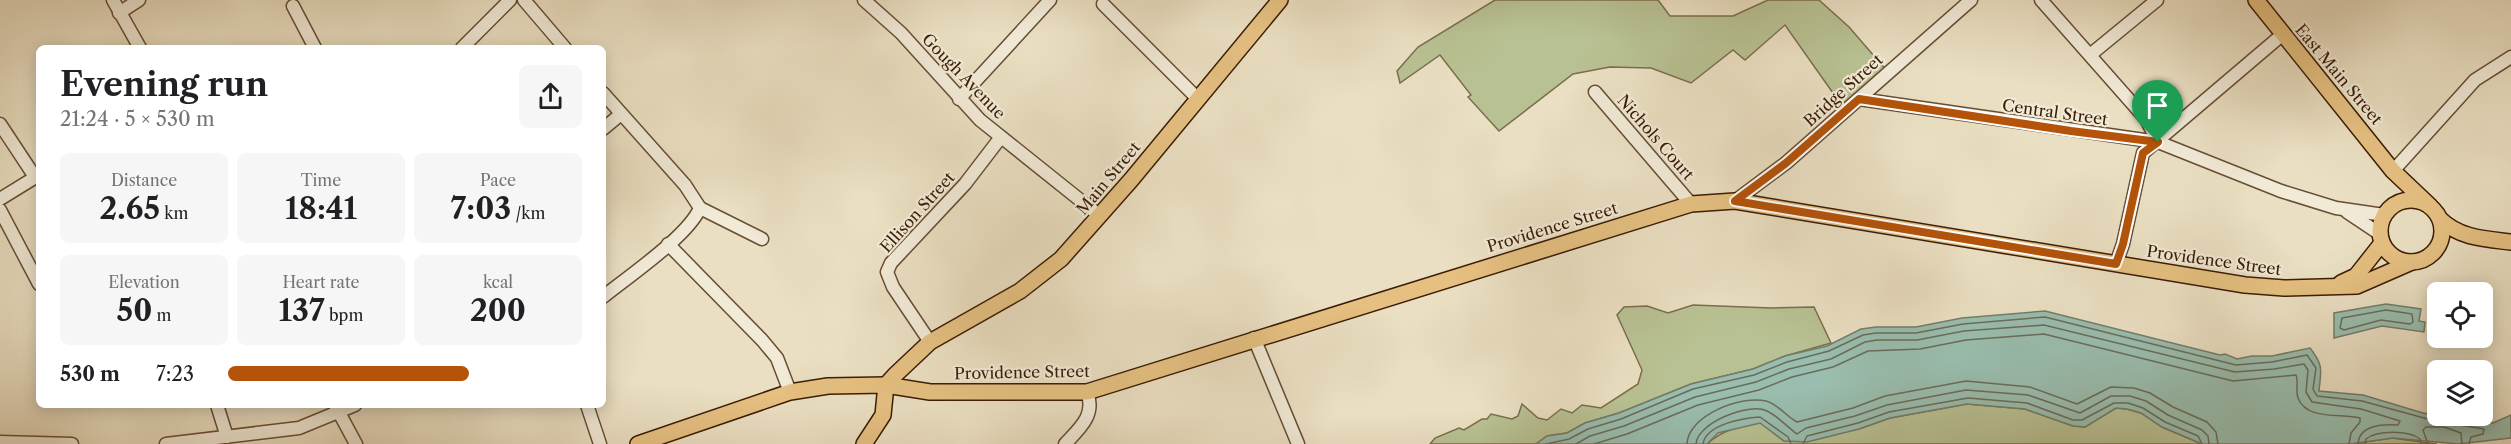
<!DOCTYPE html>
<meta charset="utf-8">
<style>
:root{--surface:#fff;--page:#f6f6f6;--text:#202124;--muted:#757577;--accent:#b45309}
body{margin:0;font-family:"Libre Caslon Text",serif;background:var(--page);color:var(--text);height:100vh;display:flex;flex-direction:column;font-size:22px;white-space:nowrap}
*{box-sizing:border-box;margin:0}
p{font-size:20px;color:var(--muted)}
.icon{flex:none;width:33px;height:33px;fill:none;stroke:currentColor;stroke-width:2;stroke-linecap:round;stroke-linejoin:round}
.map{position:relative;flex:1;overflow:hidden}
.drawer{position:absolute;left:36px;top:45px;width:570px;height:363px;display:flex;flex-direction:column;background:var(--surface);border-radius:9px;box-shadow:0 3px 15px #0003}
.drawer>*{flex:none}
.tools{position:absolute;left:2427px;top:282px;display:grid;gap:12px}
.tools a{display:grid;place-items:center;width:66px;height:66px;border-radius:9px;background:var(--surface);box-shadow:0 3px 15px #0003;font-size:30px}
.pin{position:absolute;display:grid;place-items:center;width:51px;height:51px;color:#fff;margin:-62px -26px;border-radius:50% 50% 50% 0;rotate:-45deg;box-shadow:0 0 6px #0007}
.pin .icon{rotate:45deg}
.round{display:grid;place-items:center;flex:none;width:63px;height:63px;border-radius:9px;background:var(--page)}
.head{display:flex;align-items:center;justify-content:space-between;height:102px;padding:0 24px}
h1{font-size:33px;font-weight:800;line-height:45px}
.figures{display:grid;grid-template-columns:repeat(3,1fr);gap:9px;height:102px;padding:6px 24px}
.figures div{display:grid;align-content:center;border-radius:9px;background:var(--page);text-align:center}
.figures b{font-size:30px;font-weight:800}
.figures small{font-size:16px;font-weight:400}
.figures p{font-size:16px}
ul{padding:0 24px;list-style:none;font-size:20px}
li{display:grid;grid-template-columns:96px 72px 1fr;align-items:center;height:45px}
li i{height:15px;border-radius:8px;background:var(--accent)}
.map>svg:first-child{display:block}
.green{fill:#b8c193;stroke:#7a6e4c;stroke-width:1.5}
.water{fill:#99bdae;stroke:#737d6a;stroke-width:1.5}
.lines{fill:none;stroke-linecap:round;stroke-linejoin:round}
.shore{stroke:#6a6c5a;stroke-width:1.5}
.minor-casing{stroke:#674d34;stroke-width:15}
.major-casing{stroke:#3b1c05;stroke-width:18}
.minor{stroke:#f1ead7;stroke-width:12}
.major{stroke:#e5c081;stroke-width:15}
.route-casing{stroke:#fff;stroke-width:12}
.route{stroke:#b45309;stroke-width:8}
.labels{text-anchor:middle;stroke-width:4.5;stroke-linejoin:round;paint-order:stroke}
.street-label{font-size:16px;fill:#3b1c05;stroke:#f1ead7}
</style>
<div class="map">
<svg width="2511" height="444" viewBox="0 0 2511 444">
<rect width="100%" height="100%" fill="#eadfc2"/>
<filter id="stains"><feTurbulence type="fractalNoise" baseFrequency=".00333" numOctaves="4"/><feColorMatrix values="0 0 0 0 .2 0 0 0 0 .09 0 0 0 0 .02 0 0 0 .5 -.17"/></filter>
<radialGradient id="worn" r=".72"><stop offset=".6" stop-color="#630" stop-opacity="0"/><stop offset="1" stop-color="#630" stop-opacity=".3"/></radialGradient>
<!-- green -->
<g class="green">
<path d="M1495,0H1658L1670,16H1733L1768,0H1819L1849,27L1887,71L1845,110L1785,25L1745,60L1733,50L1691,83L1651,68L1610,67L1573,74L1499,131L1468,97L1471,95L1440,55L1400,83L1397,71L1418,47Z"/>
<path d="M1693,305L1771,308L1814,307L1831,343L1785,356L1753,369L1691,384L1619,413L1585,423L1567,433L1547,436L1536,444H1430L1435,438L1459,428L1464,430L1482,419H1487L1491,414L1512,419L1518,416L1522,404L1538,418L1547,420L1561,409L1572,413L1582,405L1601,408L1638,384L1642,370L1617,315L1624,307L1647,306L1668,313Z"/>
<path d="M1967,404L2025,409L2073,426L2085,427L2116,408L2127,409L2141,413L2162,427L2202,444H1707C1722,430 1740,425 1761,423L1784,441L1859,429L1890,418Z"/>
<path d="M2392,438L2437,444H2350Z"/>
</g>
<!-- water -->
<g class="water">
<path d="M2386,304L2421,309L2419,321L2425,322L2424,332L2382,326L2334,338V313Z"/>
<path d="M2045,311L2200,350L2220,355L2225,354L2237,359L2252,356H2272L2310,348C2324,366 2321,370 2319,391L2363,395L2423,413L2471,421L2493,423L2511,415V438L2458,444L2393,438L2350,444H2202L2162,427L2141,413L2127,409L2116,408L2085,427L2073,426L2025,409L1967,404L1890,418L1859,429L1807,442L1784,441L1760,423L1718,433L1707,444H1536L1547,436L1567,433L1585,423L1619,413L1691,384L1753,369L1785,356L1827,346L1861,329L1876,327H1916L1962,318Z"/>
</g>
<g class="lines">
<!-- shore -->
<g class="shore">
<path d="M2386,310L2412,314L2413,322L2410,324L2381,320L2344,330L2340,328L2342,318Z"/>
<path d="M2447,416L2453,424L2484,429L2483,434L2471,437L2469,444"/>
<path d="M1546,444L1569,439L1588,429L1621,419L1693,389L1754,375L1787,362L1829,351L1863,335L1876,333H1916L1963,324L2045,317L2236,365L2272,362L2307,355L2316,368L2313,389L2317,396L2362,401L2435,421L2444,416"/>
<path d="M1576,444L1590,436L1624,426L1695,397L1756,382L1789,369L1831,359L1865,342L1877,340H1917L1964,331L2044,325L2235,372L2274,369L2304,364L2308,370L2306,392L2312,402L2361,409L2400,421L2398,425C2383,424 2359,425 2358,444"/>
<path d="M1594,444L1627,434L1698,405L1759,390L1792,377L1833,367L1868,351L1920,349L1966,340L2044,334L2233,381L2296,375C2299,382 2295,390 2298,398C2307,421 2341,413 2360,418V422L2351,433L2349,444"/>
<path d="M1687,444C1688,415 1742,395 1766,401C1778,404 1787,417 1797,422L1853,408L1885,396L1966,381L2030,387L2077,404L2111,387L2134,388L2150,393L2173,407L2207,422L2216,432L2218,444"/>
<path d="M1696,444C1697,423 1749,402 1767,411C1778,416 1787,427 1797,434L1806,428L1855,416L1887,405L1966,390L2028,395L2080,413L2111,396H2130L2146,401L2168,415L2202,430L2208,436L2209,444"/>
<path d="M1703,444C1706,424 1744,418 1760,417L1788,437L1791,444"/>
<path d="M1803,444L1807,436L1858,423L1889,412L1968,398L2027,403L2073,420H2082L2114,403H2128L2143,408L2165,422L2198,436L2202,444"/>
<path d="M2365,444L2366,439C2377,430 2409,430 2420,439L2421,444"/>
<path d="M2428,444L2423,430L2426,427H2444L2461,433L2462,444"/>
</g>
<defs>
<g id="minor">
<path d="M113,0L140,48"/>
<path d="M524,0L565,48"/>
<path d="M864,0L901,33L980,120L1100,216"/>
<path d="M2041,0L2146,119L2158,142"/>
<path d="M1103,4L1197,98"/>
<path d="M293,6L315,48"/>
<path d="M119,13L139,0"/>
<path d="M462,48L510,0"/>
<path d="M2090,55L2157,0"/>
<path d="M1595,92L1691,204"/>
<path d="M603,93L685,185L700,208C688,236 629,276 603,297"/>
<path d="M959,99L1050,0"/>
<path d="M1859,99L2158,142L2281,191L2336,208L2384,215"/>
<path d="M0,124L35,177"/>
<path d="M603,129L621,114"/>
<path d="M2393,171L2475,80L2511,57"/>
<path d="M0,199L39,175"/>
<path d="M1735,201L1786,163L1971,0"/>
<path d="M700,208L762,239"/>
<path d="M0,210L39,284"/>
<path d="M2347,212L2380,234"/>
<path d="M668,244L762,340L777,358L790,392"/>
<path d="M2116,264L2123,244L2143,153L2283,34"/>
<path d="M1254,338L1298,444"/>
<path d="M930,342L893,287L887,272L891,263L965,184L1001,137"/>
<path d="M217,405L227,437"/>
<path d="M335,405L356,444"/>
<path d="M587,405L600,444"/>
<path d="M0,442L72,444"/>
<path d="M166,444L299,428L355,405"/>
<path d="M1065,444C1080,428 1096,415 1087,392"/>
</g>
<g id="major">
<path d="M2256,0L2393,171L2430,206"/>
<circle cx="2411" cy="231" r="31"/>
<path d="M2440,219C2459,238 2485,239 2511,242"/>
<path d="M2341,283L2356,276L2382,243"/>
<path d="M638,444L790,392L828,386L886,385L930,392H1087L1691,204L1735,201L2245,285L2284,288L2357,286L2412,262"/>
<path d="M864,444L883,415L886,385L895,375L930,342L1020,291L1061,259L1131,180L1280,0"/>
</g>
</defs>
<!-- minor casing -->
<use href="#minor" class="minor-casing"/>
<!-- major casing -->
<use href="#major" class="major-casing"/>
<!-- minor -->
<use href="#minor" class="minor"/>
<!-- major -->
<use href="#major" class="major"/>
</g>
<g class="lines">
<defs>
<path id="route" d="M1859,99L2071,131L2158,142L2143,153L2123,244L2116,264L1735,201L1786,163Z"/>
</defs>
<!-- route casing -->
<use href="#route" class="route-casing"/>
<!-- route -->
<use href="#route" class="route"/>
</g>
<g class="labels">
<!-- street labels -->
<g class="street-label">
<text transform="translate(2339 74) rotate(50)" y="6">East Main Street</text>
<text transform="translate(964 76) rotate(46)" y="6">Gough Avenue</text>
<text transform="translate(1843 90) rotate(-42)" y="6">Bridge Street</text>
<text transform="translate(2055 112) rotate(8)" y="6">Central Street</text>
<text transform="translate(1656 137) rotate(49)" y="6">Nichols Court</text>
<text transform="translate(1108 178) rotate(-50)" y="6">Main Street</text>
<text transform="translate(917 212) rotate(-48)" y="6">Ellison Street</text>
<text transform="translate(1552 227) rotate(-17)" y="6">Providence Street</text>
<text transform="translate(2214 260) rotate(8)" y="6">Providence Street</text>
<text transform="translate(1022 372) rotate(-1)" y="6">Providence Street</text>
</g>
</g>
<rect width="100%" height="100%" filter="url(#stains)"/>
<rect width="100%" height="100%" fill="url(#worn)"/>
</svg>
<div class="tools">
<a><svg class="icon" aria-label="locate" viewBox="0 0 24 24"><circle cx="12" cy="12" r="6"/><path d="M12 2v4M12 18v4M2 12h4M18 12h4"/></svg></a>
<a><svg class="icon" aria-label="layers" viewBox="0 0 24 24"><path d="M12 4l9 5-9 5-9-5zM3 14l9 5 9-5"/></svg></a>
</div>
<div class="pin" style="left:2158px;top:142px;background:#1e9e55"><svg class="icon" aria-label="arrive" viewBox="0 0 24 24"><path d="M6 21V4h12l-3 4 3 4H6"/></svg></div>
<section class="drawer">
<div class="head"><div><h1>Evening run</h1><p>21:24 · 5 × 530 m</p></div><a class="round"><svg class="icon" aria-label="share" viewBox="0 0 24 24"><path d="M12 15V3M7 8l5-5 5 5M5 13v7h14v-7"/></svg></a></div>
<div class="figures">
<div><p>Distance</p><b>2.65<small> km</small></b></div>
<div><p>Time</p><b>18:41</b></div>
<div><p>Pace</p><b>7:03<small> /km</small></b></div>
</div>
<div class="figures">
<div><p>Elevation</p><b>50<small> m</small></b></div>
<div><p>Heart rate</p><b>137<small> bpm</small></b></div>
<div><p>kcal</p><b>200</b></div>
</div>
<ul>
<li><b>530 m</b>7:23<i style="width:68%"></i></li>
</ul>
</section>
</div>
